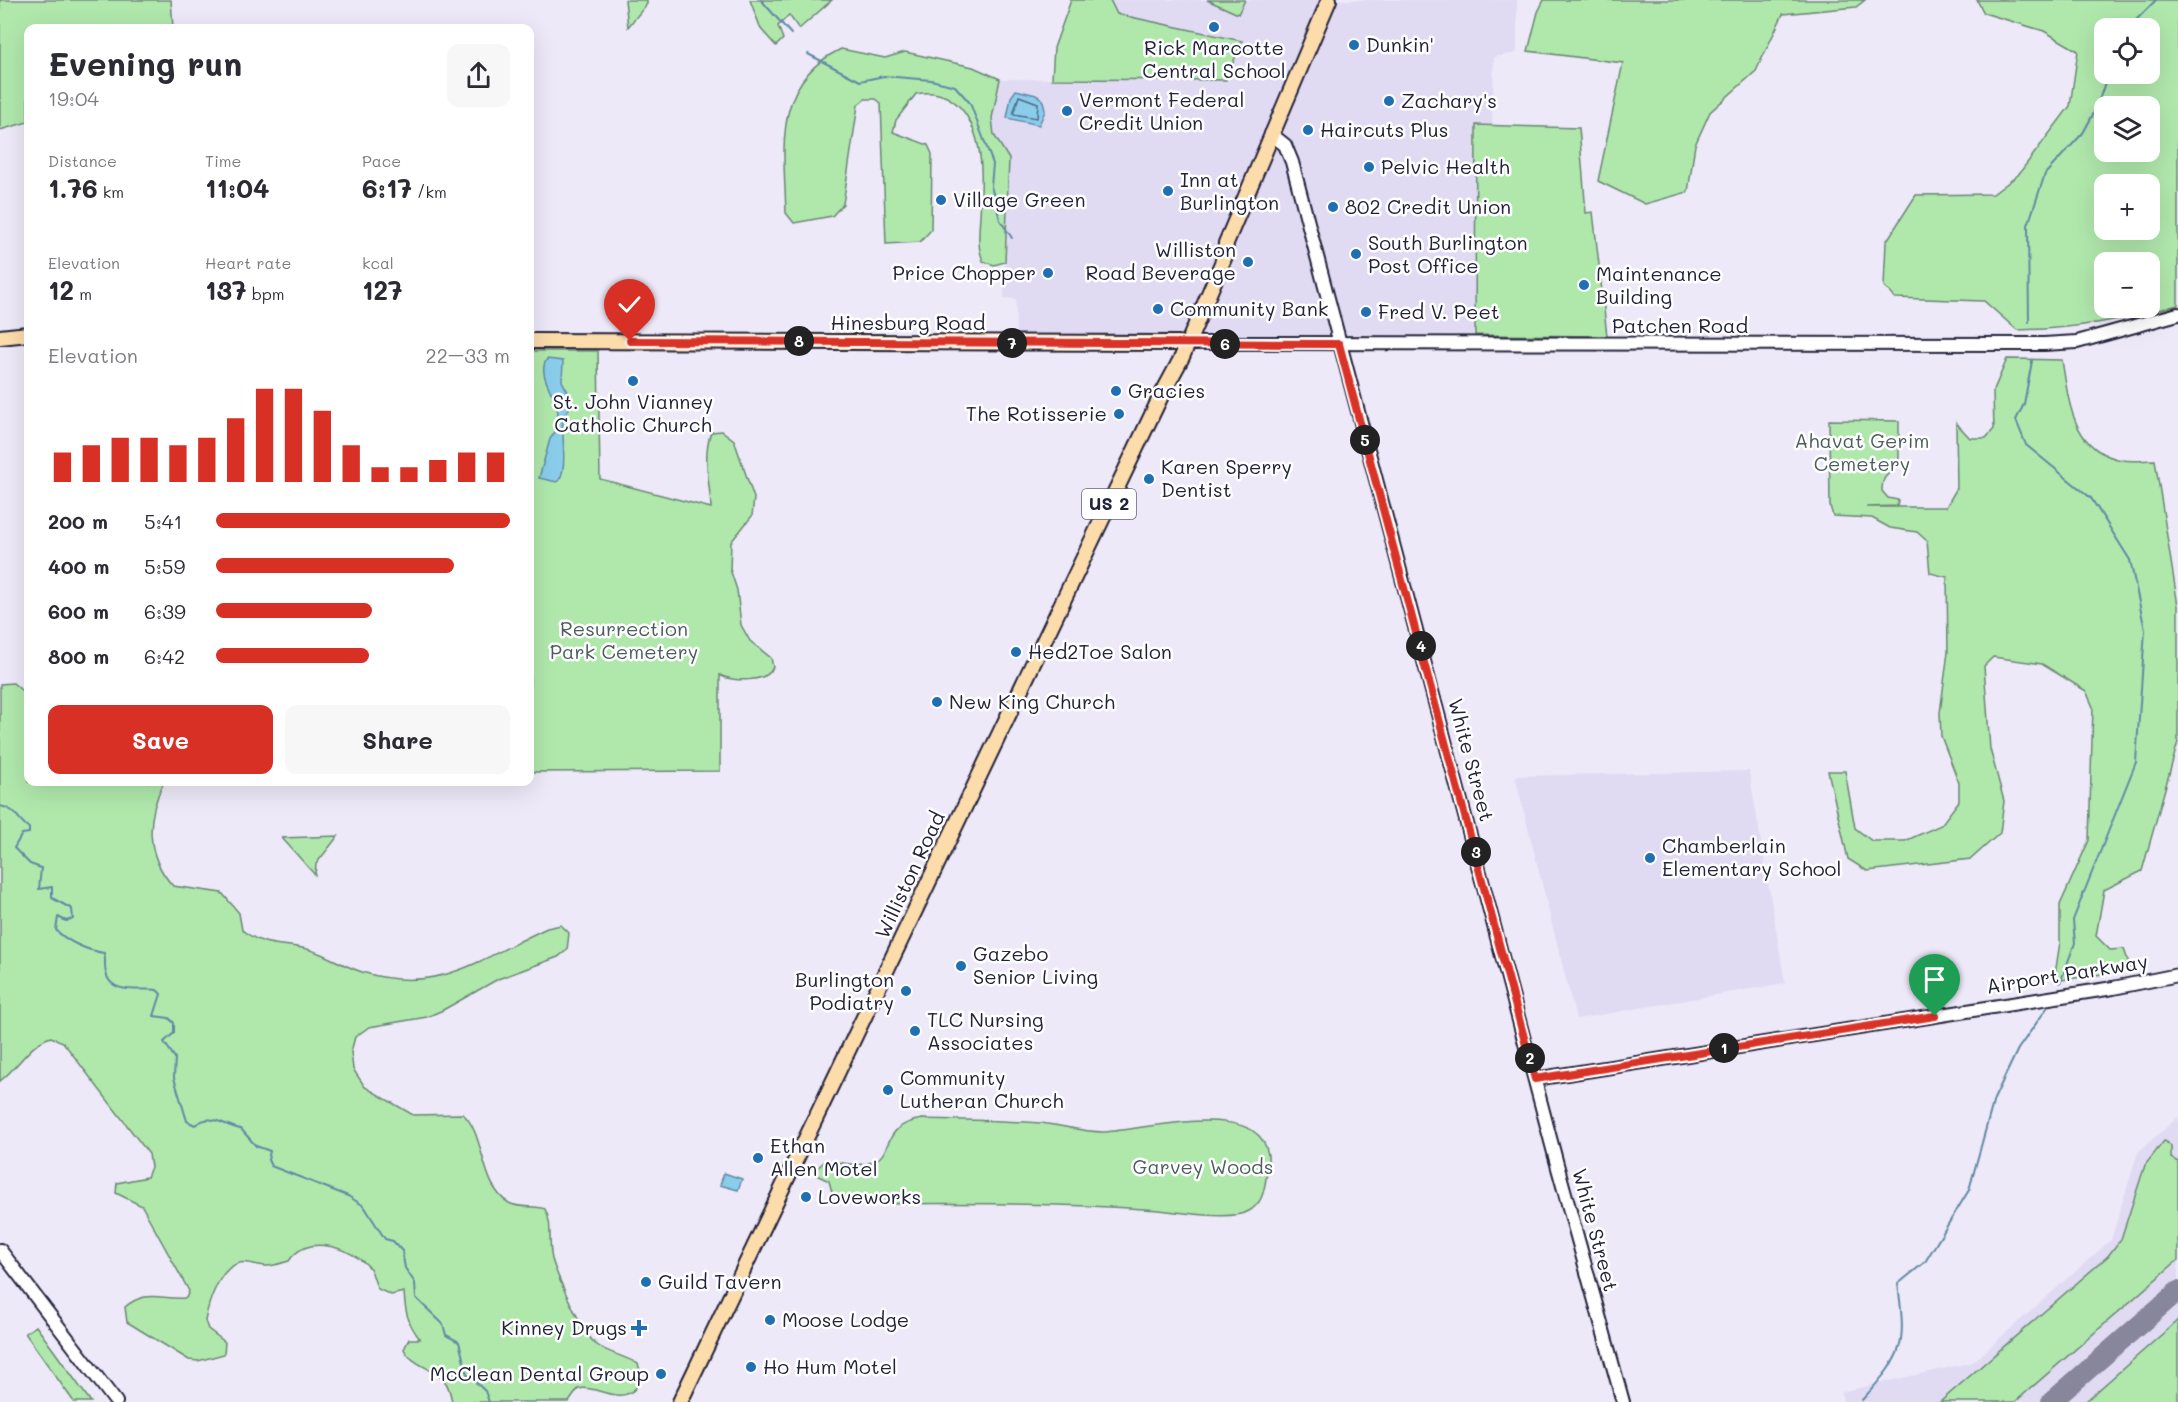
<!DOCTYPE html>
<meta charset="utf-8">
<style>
:root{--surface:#fff;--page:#f7f7f7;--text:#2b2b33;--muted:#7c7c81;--accent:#d93025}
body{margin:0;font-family:Mali,sans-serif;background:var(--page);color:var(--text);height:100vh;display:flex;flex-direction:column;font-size:22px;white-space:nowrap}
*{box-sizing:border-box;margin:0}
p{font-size:20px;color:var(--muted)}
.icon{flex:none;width:33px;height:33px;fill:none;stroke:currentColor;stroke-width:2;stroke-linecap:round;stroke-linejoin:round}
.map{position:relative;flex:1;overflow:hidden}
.details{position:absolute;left:24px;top:24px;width:510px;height:762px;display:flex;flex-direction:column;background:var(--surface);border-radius:12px;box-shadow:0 6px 24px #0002}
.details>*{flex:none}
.tools{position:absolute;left:2094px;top:18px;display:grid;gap:12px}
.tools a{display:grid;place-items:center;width:66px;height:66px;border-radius:12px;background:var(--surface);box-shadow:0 6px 24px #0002;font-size:30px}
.pin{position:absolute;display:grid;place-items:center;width:51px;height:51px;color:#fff;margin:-62px -26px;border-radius:50% 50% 50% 0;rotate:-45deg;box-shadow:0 0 6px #0007}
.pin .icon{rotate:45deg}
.km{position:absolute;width:30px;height:30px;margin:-15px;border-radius:50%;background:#222;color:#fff;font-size:16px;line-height:30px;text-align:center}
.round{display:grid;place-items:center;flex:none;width:63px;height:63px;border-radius:12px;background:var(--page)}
.overview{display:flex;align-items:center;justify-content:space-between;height:102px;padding:0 24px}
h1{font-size:33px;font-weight:700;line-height:45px}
.stats{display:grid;grid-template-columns:repeat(3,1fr);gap:9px;height:102px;padding:6px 24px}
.stats div{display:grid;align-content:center}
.stats b{font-size:26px;font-weight:700}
.stats small{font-size:16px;font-weight:400}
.stats p{font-size:16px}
.chart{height:168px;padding:12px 24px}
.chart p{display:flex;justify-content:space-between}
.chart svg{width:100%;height:108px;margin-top:6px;stroke:var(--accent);stroke-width:6}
.action{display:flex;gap:12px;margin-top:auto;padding:12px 24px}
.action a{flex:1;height:69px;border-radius:12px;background:var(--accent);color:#fff;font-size:24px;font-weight:700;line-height:69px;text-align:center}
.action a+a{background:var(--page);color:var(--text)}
ul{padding:0 24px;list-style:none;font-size:20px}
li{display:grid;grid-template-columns:96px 72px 1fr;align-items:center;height:45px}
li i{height:15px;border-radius:8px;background:var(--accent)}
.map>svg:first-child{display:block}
.built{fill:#e0daf3}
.green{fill:#b0e8ac;stroke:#698574;stroke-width:1.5;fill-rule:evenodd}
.water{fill:#8acdeb;stroke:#6089a5;stroke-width:1.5}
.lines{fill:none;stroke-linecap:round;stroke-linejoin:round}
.shore{stroke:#4c6681;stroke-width:1.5}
.stream{stroke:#6089a5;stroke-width:2}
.taxiway{stroke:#88869a;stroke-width:20}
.secondary-casing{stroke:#22223b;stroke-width:16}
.primary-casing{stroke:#22223b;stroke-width:18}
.secondary{stroke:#fff;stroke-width:12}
.primary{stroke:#fddcac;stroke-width:14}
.route-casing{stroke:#fff;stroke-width:12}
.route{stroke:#d93025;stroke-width:8}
.poi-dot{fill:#1f6fb2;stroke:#fff;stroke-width:2}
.labels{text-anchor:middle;stroke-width:5;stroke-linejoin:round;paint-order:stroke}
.shield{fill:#fff;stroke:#646476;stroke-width:1.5}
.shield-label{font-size:18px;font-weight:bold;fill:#22223b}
.poi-label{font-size:20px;fill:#22223b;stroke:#fff;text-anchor:start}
.street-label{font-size:20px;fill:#22223b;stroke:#fff}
.park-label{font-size:20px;fill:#4d5d5d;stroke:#fff}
</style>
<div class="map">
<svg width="2178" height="1402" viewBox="0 0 2178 1402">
<rect width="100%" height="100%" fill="#ede9f8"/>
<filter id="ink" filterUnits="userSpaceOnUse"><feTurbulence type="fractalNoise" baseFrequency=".0167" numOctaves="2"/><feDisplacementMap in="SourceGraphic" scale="12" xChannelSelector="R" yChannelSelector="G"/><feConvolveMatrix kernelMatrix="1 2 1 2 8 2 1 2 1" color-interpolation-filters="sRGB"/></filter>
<g filter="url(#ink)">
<!-- built -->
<g class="built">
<path d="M1110,0H1517V53L1494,57L1492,125H1476L1475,335L1016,338V299L1004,298L1009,159L994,135L992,118L1000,79L1226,80L1242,41L1116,14Z"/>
<path d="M1749,771L1785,983L1576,1019L1515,776Z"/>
<path d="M2178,1117V1402H1843L1841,1392L1973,1362L2111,1240L2138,1152Z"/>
</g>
<!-- green -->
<g class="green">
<path d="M0,0H171L173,28H28V122L0,130Z"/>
<path d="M625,0H647V4L628,27Z"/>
<path d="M750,0H832L799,29L789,15L778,26L783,39L776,46L761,29Z"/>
<path d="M1071,0H1110L1117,14L1242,41L1226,80L1052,79L1054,48Z"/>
<path d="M1207,0H1245L1238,14Z"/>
<path d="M1544,0H1865L1856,7L1783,14L1756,71L1710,112L1695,145L1688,192L1645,204L1598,181L1623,63L1528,51L1538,12Z"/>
<path d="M1977,0H2178V305C2121,320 2076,329 2017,330L1984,301L1895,298L1884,286L1886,242L1916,195L1993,194L2018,175L2070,106L2078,51L2044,31L1984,13ZM2104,28H2150V74H2104ZM2104,106H2150V152H2104ZM2104,184H2150V230H2104ZM2104,262H2150V308H2104Z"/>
<path d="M841,49L885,58L905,52L973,67L1000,79L992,118L994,135L1009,159L1005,262L994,265L983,261C977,246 979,232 980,216C982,181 985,141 964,112C952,96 935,90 916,94L896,120L893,132L928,145L932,154L931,230L920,242L886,244L881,103L876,99H865L858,105L843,204L832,216L794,223L786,213C784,148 772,82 841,49Z"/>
<path d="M1476,125L1579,128L1586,213L1593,212L1607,336L1475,335Z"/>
<path d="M530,351H598L600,479L711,508C710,483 702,456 711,432L722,431L734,440L754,498L752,516L731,542L730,569L737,590L741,625L750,641L771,658L773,667C768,683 731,682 720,675V771L530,772Z"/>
<path d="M2007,359L2062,360C2069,402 2072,451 2122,460C2132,462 2145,460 2155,460L2178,606V742L2142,871L2104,890L2096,936L2110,950L2124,949L2131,970L2054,981L2060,942V905L2089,840L2093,707L2086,691L2042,664L1993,657L1984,666L1990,749L2004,801L2000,833L1971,859L1867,871L1848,859L1828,771H1845L1855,828L1872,841H1905L1941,825L1959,801V783L1941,736L1940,713L1948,652L1947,577L1930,573L1927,541L1917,532L1890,528L1872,518L1833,516L1830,506L1829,420L1899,421V463C1893,476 1882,470 1882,491L1888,498L1898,500L1897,506L1866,507H1946L1957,488L1956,423L1970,438H1986L1994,429L1993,392Z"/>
<path d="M13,683L28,696V782H164C146,818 145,855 173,886L222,893L239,913L242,930C266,949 281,942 307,949C326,954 343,966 362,972C439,996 481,958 547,928L561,925L569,933L567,950L558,957L498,979L443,1010L427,1017L369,1027L355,1037L351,1052L353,1069L365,1087L413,1115L463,1114C486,1135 479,1185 509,1203C520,1209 533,1205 545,1209C553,1224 548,1242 552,1259C557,1276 583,1335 597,1345C610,1354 625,1356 638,1364C645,1381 635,1397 616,1395C602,1394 592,1386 578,1389L569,1402H452C451,1396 449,1388 446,1383C435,1368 411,1365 404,1349L409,1339H420C408,1324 405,1312 404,1292L391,1295L378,1289C374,1282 373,1272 369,1267C348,1246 307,1234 289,1261C282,1263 274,1266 267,1266C257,1266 249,1261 239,1263C219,1268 208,1304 205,1321L208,1329L225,1342L224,1354L198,1361L189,1360L127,1322L125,1307C147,1289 160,1300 186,1298L189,1291L142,1206L116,1193L117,1183L147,1177L151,1167L149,1154L63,1042L51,1037C30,1043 18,1068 0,1081V684Z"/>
<path d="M338,836L316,864L315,875L282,838Z"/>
<path d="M922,1119C961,1120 1001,1120 1040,1123C1060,1125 1082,1132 1103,1132C1142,1131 1283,1090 1267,1173C1264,1189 1264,1202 1249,1211C1232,1221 1179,1212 1159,1210C1060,1203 963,1203 864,1204L844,1200L832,1192L829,1181L812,1173L826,1160C841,1162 858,1168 872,1162C895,1154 879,1126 922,1119Z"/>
<path d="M2164,1141L2171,1146V1158L2178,1162V1260L2015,1402H1940L2108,1256L2121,1239L2145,1165Z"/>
<path d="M2178,1320V1402H2085L2168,1329Z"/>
<path d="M36,1326L91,1402H74L25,1333Z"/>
</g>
<!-- water -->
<g class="water">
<path d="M1016,90L1036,95L1043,100L1045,111L1039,125L1007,118L1011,97Z"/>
<rect x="615" y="309" width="10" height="17"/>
<path d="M547,359L563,361L562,381L568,392L570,407L563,420C561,433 569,473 557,482L539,478L550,439L558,428C558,420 559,412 556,404C552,391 537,372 547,359Z"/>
<path d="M724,1173L742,1179L738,1190L720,1185Z"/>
</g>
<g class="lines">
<!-- shore -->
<path class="shore" d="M1019,96L1038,103L1037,118L1013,114Z"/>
<!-- stream -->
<g class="stream">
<path d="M761,0L791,34"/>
<path d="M2128,28L2156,0"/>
<path d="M808,54L860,81L884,76L931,80L955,86L970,103L993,164L991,186L1000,220L1012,238"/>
<path d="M2029,322L2028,225L2045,174L2083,133L2096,109L2108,74"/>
<path d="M2032,361L2024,404L2016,420L2026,445L2091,498L2130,560L2145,630L2136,762L2073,920L2075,943L2060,983"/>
<path d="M0,806C15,808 18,820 29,828V833L22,834L14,848L30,864L41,868L39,889L52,887V898L72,909L73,919L66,921L58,917L56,930C67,942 89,951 104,953C106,959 104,966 106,973C111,995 139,988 157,990L161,994L154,1016L169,1018L174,1023V1033L164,1042L175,1058L174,1078L187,1121L195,1125C212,1112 223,1126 241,1129L256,1146L270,1151L268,1160L271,1166L348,1196L364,1206L385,1239L393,1241L402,1251L405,1268L415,1283L416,1298L443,1324L446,1335L459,1342L467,1374L485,1391L489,1402"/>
<path d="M1862,1400C1905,1353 1906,1346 1898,1284L1925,1262L1969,1190L1994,1099L2018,1049L2047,1008"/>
</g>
<!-- taxiway -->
<path class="taxiway" d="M2051,1402L2178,1291"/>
<defs>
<g id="secondary">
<path d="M1271,134L1285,145L1292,162L1558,1168L1623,1402"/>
<path d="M1180,343L2044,344L2077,342L2178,314"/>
<path d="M1535,1079L2113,988L2178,975"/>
<path d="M0,1250L116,1402"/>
</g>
<g id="primary">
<path d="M0,337L28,334"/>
<path d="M530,341L1179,343"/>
<path d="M680,1402L1160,398L1182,357L1225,256L1226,243L1329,0"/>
</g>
</defs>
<!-- secondary casing -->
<use href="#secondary" class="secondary-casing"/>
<!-- primary casing -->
<use href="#primary" class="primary-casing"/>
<!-- secondary -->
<use href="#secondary" class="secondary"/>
<!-- primary -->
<use href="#primary" class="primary"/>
</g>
</g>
<g class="lines" filter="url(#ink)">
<defs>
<path id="route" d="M630,341L1339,344L1535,1079L1935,1016"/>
</defs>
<!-- route casing -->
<use href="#route" class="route-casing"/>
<!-- route -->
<use href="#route" class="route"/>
</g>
<!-- markers -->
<g class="poi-dot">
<circle cx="1214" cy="27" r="6"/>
<circle cx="1354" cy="45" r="6"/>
<circle cx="1389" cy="101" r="6"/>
<circle cx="1067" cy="111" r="6"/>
<circle cx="1308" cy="130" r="6"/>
<circle cx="1369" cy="167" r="6"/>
<circle cx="1168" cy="191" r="6"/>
<circle cx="941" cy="200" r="6"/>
<circle cx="1333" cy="207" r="6"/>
<circle cx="1356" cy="254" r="6"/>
<circle cx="1248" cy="262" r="6"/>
<circle cx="1048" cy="273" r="6"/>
<circle cx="1584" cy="285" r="6"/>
<circle cx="1158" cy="309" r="6"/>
<circle cx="1366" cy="312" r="6"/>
<circle cx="633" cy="381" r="6"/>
<circle cx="1116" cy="391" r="6"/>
<circle cx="1119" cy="414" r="6"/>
<circle cx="1149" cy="479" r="6"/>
<circle cx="1016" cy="652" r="6"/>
<circle cx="937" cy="702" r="6"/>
<circle cx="1650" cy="858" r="6"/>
<circle cx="961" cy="966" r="6"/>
<circle cx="906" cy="991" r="6"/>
<circle cx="915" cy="1031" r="6"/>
<circle cx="888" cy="1090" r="6"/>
<circle cx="758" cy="1158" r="6"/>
<circle cx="806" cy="1197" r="6"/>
<circle cx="646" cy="1282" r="6"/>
<circle cx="770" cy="1320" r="6"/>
<path d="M636 1319h6v6h6v6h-6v6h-6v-6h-6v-6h6z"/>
<circle cx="751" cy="1367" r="6"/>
<circle cx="661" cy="1374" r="6"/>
</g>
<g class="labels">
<!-- shield labels -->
<rect class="shield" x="1082" y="489" width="54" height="30" rx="4.5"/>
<g class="shield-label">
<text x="1109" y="510">US 2</text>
</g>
<!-- poi labels -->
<g class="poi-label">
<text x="1366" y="52">Dunkin'</text>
<text x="1214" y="55" text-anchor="middle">Rick Marcotte<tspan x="1214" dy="23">Central School</tspan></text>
<text x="1079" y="107">Vermont Federal<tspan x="1079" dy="23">Credit Union</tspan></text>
<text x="1401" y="108">Zachary's</text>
<text x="1320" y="137">Haircuts Plus</text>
<text x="1381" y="174">Pelvic Health</text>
<text x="1180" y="187">Inn at<tspan x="1180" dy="23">Burlington</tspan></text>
<text x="953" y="207">Village Green</text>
<text x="1345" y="214">802 Credit Union</text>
<text x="1368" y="250">South Burlington<tspan x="1368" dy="23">Post Office</tspan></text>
<text x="1236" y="257" text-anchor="end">Williston<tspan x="1236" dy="23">Road Beverage</tspan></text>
<text x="1036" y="280" text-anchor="end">Price Chopper</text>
<text x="1596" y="281">Maintenance<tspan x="1596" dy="23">Building</tspan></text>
<text x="1170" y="316">Community Bank</text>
<text x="1378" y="319">Fred V. Peet</text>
<text x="1128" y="398">Gracies</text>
<text x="633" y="409" text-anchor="middle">St. John Vianney<tspan x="633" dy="23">Catholic Church</tspan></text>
<text x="1107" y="421" text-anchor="end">The Rotisserie</text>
<text x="1161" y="474">Karen Sperry<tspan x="1161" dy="23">Dentist</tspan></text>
<text x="1028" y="659">Hed2Toe Salon</text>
<text x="949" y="709">New King Church</text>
<text x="1662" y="853">Chamberlain<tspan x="1662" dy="23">Elementary School</tspan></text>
<text x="973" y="961">Gazebo<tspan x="973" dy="23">Senior Living</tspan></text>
<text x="894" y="987" text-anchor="end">Burlington<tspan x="894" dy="23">Podiatry</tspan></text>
<text x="927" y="1027">TLC Nursing<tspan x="927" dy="23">Associates</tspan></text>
<text x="900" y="1085">Community<tspan x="900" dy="23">Lutheran Church</tspan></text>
<text x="770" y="1153">Ethan<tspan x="770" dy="23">Allen Motel</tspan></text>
<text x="818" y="1204">Loveworks</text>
<text x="658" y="1289">Guild Tavern</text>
<text x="782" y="1327">Moose Lodge</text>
<text x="627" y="1335" text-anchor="end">Kinney Drugs</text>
<text x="763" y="1374">Ho Hum Motel</text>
<text x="649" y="1381" text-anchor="end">McClean Dental Group</text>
</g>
<!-- street labels -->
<g class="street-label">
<text x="908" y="330">Hinesburg Road</text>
<text x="1680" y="333">Patchen Road</text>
<text transform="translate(1471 760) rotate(75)" y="7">White Street</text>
<text transform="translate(910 875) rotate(-65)" y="7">Williston Road</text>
<text transform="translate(2067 974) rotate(-9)" y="7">Airport Parkway</text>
<text transform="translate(1595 1230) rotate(75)" y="7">White Street</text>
</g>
<!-- park labels -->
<g class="park-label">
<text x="1862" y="448">Ahavat Gerim<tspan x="1862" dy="23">Cemetery</tspan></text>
<text x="624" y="636">Resurrection<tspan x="624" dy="23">Park Cemetery</tspan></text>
<text x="1203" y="1174">Garvey Woods</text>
</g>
</g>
</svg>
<div class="tools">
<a><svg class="icon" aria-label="locate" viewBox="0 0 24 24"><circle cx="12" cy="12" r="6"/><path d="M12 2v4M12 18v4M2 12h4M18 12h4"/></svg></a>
<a><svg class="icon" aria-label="layers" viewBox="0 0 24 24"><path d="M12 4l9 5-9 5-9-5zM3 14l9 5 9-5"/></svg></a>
<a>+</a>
<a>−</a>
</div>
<div class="pin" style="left:1935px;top:1016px;background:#1e9e55"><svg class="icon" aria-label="arrive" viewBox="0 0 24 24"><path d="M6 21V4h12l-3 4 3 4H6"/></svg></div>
<div class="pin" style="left:630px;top:341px;background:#d93025"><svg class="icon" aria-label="check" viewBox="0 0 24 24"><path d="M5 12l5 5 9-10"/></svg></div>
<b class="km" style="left:1724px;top:1048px">1</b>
<b class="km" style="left:1530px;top:1058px">2</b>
<b class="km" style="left:1476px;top:852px">3</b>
<b class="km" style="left:1421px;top:646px">4</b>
<b class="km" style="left:1365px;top:440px">5</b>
<b class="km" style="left:1225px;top:344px">6</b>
<b class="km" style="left:1012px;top:343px">7</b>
<b class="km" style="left:799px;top:341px">8</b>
<section class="details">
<div class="overview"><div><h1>Evening run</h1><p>19:04</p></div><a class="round"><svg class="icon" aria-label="share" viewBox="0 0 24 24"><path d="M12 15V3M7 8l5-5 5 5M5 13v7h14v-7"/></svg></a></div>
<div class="stats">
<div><p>Distance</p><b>1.76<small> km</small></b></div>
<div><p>Time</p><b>11:04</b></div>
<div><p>Pace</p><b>6:17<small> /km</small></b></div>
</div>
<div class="stats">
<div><p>Elevation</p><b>12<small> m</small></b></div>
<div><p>Heart rate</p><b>137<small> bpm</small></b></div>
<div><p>kcal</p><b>127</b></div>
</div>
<div class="chart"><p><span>Elevation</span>22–33 m</p>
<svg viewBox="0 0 160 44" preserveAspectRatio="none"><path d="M5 44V32M15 44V29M25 44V26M35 44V26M45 44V29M55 44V26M65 44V18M75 44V6M85 44V6M95 44V15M105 44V29M115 44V38M125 44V38M135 44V35M145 44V32M155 44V32"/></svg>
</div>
<ul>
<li><b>200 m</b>5:41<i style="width:100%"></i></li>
<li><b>400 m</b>5:59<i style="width:81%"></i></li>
<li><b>600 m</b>6:39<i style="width:53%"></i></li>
<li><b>800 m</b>6:42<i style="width:52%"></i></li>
</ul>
<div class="action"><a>Save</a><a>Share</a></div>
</section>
</div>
